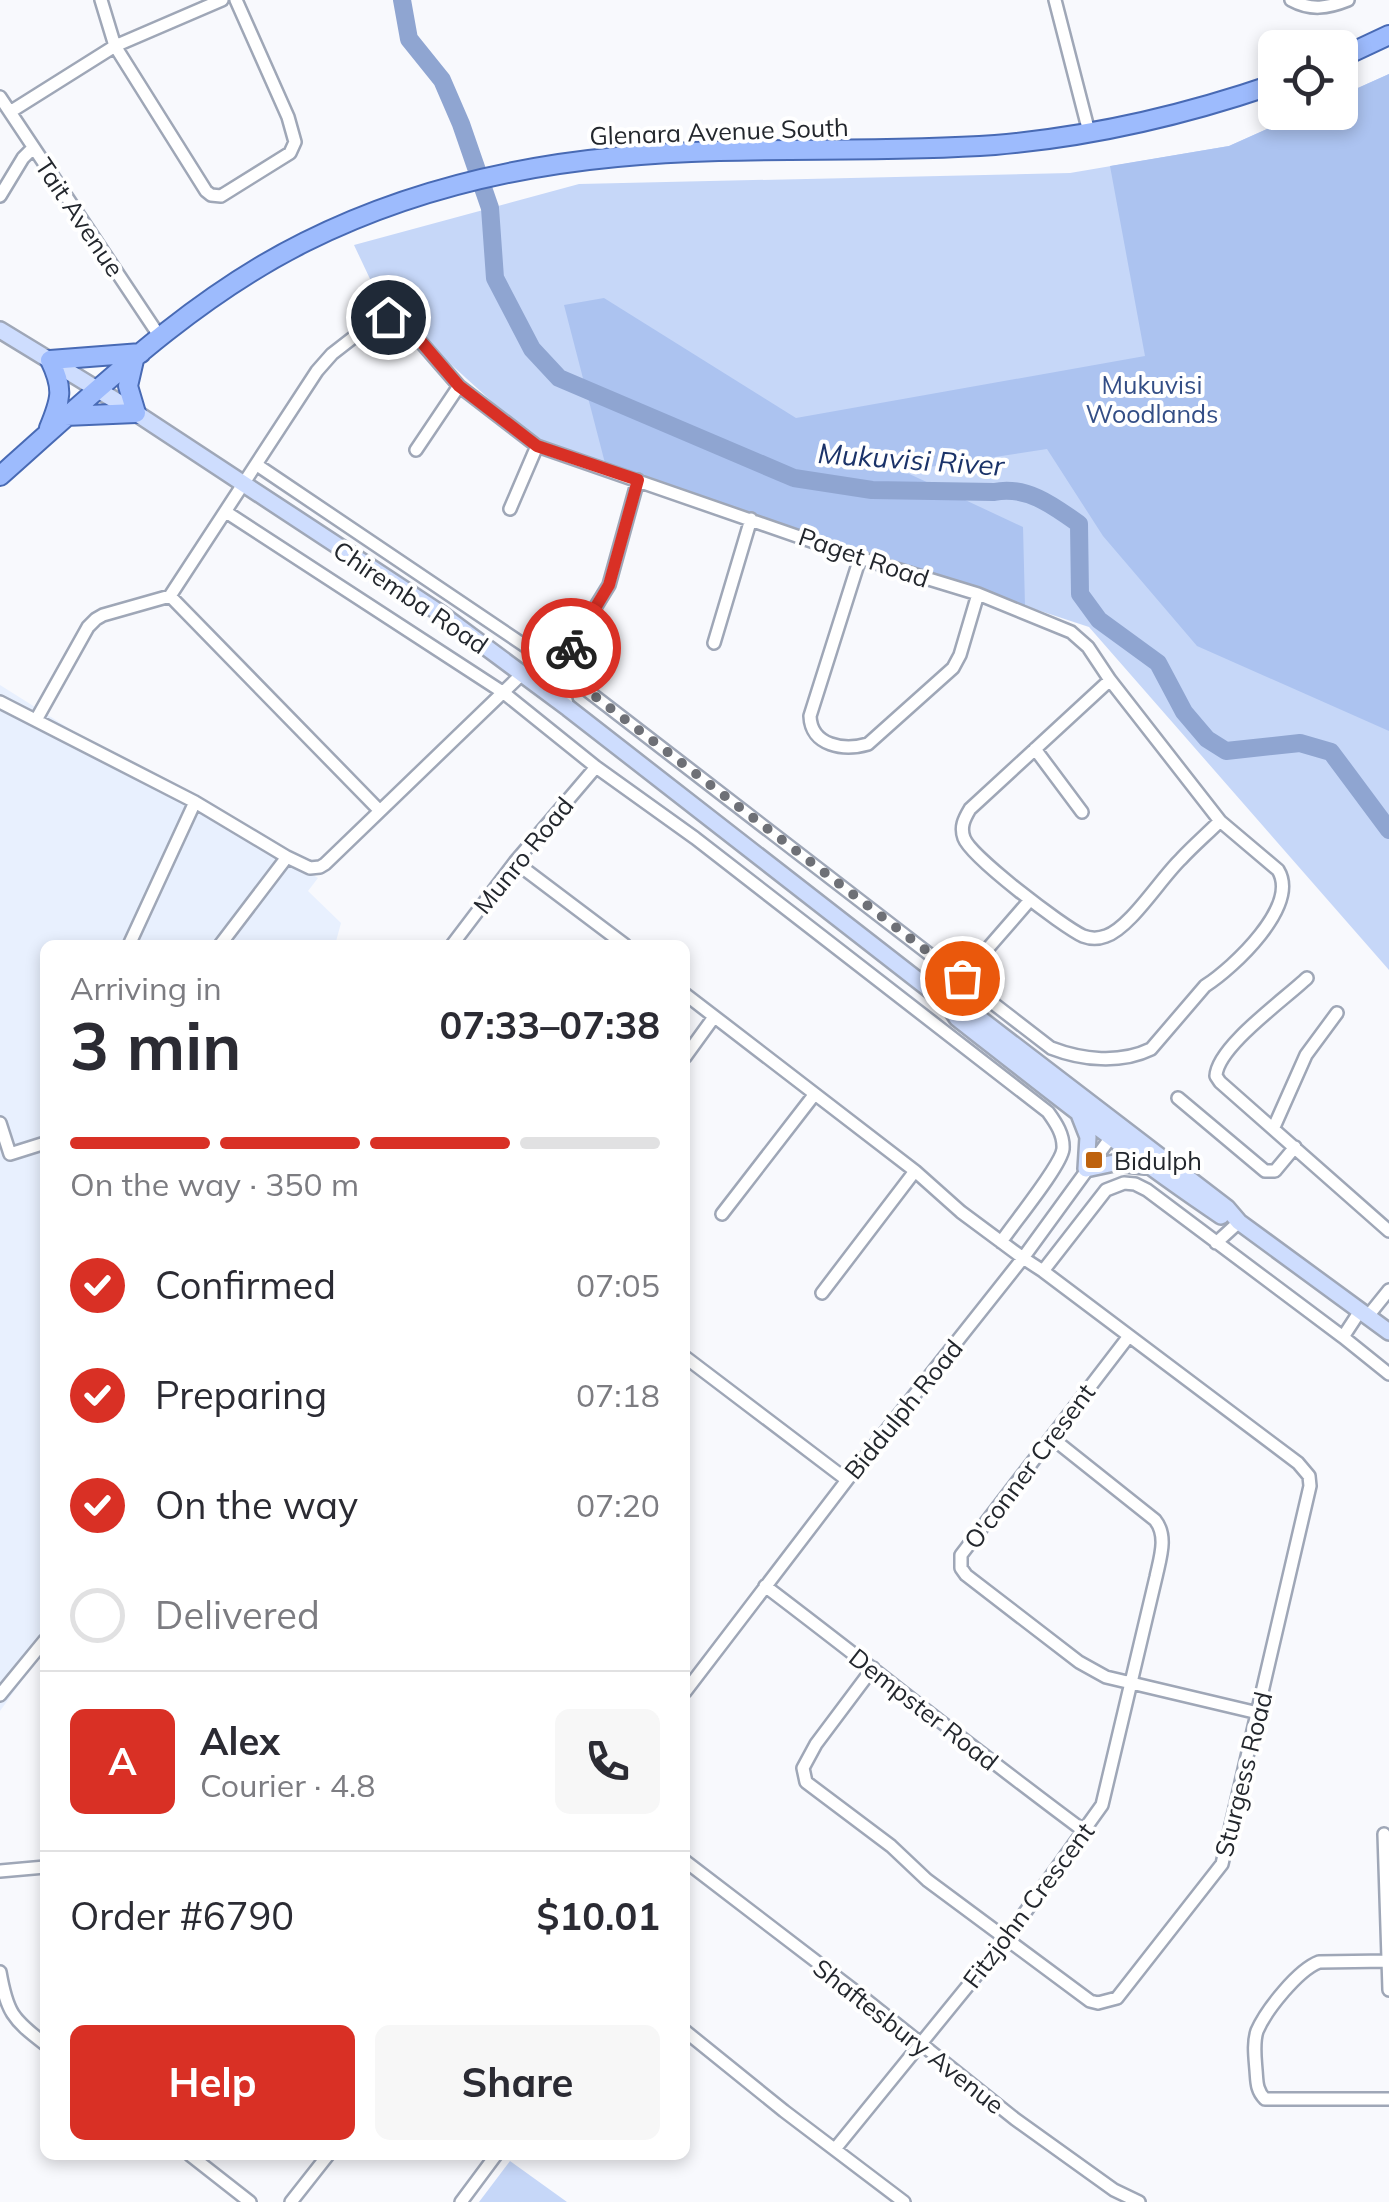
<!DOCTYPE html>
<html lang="en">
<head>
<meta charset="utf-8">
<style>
	:root { --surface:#fff; --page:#f7f7f7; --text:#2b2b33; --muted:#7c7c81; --line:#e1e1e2; --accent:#d93025 }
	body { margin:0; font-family:Mulish,sans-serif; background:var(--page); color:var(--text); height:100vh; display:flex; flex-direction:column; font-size:38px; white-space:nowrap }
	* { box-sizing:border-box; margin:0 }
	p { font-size:32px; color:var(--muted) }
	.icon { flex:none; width:55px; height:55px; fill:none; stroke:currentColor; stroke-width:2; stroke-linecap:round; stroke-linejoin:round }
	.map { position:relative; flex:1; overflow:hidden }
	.details { position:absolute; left:40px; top:940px; width:650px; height:1220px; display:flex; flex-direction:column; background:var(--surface); border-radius:15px; box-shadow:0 5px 15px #0003 }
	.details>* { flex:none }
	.tools { position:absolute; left:1258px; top:30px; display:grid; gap:20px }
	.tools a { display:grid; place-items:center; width:100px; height:100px; border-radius:15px; background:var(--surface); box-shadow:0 5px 15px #0003; font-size:50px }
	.pin { position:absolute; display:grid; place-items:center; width:85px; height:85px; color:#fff; margin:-42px; border:5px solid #fff; border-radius:50%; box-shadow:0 2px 10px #0007 }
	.courier { position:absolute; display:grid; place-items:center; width:100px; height:100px; margin:-50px; border:8px solid #d93025; border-radius:50%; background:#fff; color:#222; box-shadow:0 2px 12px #0007 }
	.head em { font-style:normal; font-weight:700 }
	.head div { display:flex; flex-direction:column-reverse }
	.head { display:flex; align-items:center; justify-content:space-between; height:170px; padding:0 30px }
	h1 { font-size:65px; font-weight:700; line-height:75px }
	.bar { display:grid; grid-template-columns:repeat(4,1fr); gap:15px 10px; align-content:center; height:120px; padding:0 30px }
	.bar i { height:12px; border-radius:8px; background:var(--line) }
	.bar .on { background:var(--accent) }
	.bar p { grid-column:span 4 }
	.line { display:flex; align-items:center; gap:25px; padding:0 30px; border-top:2px solid var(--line) }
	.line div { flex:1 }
	.round { display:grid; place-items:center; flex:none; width:105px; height:105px; border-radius:15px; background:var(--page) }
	ol { padding:0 30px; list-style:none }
	li { display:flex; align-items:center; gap:30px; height:110px }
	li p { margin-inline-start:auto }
	li .icon { padding:10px; border-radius:50%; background:var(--accent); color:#fff; stroke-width:4 }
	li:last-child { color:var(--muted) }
	li i { width:55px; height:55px; border:5px solid var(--line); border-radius:50% }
	.button { display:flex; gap:20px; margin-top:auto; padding:20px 30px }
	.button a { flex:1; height:115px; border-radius:15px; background:var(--accent); color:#fff; font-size:40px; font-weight:700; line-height:115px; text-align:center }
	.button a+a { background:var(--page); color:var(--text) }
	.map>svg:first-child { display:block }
	.built { fill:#e8f0fe }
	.green { fill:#c6d7f8 }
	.forest { fill:#acc3f0 }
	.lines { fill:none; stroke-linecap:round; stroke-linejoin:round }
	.river { stroke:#8fa5d1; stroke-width:18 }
	.minor-casing { stroke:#9fa7b7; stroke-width:16 }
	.secondary-casing { stroke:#9fa7b7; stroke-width:20 }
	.primary-casing { stroke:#486ab4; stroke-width:22 }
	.minor { stroke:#fff; stroke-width:11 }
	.secondary { stroke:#ceddfe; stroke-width:15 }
	.primary { stroke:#9dbbfd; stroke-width:18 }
	.done { stroke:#6e7076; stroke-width:10; stroke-dasharray:0 18 }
	.route { stroke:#d93025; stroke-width:12 }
	.poi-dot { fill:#be620e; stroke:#fff; stroke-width:4 }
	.labels { text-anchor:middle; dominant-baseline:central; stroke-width:8; stroke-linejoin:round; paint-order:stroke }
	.street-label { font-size:25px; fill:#23272d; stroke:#fff }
	.park-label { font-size:25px; fill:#334e86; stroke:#fff }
	.poi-label { font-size:25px; fill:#23272d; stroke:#fff; text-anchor:start }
	.water-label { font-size:28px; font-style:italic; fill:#1b3369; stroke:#fff }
</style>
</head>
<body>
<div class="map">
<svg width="1389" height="2202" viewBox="0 0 1389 2202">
	<rect width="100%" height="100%" fill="#f8f9fd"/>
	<!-- built -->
	<path class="built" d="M0 685 140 773 318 878 308 891 341 923 335 945H45V1648L0 1711Z"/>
	<!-- green -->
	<path class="green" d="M1389 74V970L1089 627 541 446 380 300 354 245 579 184 1070 173 1229 146 1303 113 1340 112V96Z
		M510 2161 567 2202H479Z"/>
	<!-- forest -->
	<path class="forest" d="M1389 74V731L1197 646 1103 536 1047 449 903 471 1023 527 1025 606 606 467 564 305 604 298 796 418 1145 356 1110 166 1229 146 1303 113 1340 112V96Z"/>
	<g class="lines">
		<!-- river -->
		<path class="river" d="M402 0 409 39 442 80 461 124 490 208 495 278 532 349 559 378 794 478 872 490 994 492C1026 485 1054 506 1079 524L1080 594 1099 620 1158 663 1184 712 1207 739 1226 751 1300 743 1331 752 1389 830"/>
		<!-- minor casing -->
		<g class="minor-casing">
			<path id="minor" d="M101 0 115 46 206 191 211 195 221 196 290 153 295 142 288 117 236 0
				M1055 0 1089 132
				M1291 0C1311 11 1328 8 1348 0
				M0 97 160 337
				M10 112 115 46 222 0
				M0 196 23 158 33 148
				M416 450 459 386
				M510 509 537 446
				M226 512 504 693 596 767 695 838 1048 1112C1056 1123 1064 1135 1063 1149 1061 1166 1013 1224 1001 1242
				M860 558 810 716C811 746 844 751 868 744L953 668 960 655 978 594
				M170 596 379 810
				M714 643 751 519
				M1110 680 970 809C964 819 960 827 964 838 971 857 1062 926 1083 936 1091 939 1098 939 1106 936 1130 928 1161 878 1181 859 1193 846 1207 834 1220 821
				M0 702 195 802 287 857 310 868 320 867 325 864 522 674
				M568 708 558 668 609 585 638 480
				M36 720 88 627 96 619 103 615 170 596 317 371 332 354 377 319 392 317 398 319 406 325 459 386 537 446 860 558 978 594 1071 632 1088 647 1110 680 1220 821 1278 870C1300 906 1233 968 1205 986L1151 1049C1120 1064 1082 1060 1051 1048L558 668 257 465
				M1035 749 1082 812
				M515 862 625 945
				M129 945 195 802
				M220 945 287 857
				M452 945 515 862 596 767
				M1307 978C1285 999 1217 1047 1216 1076L1220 1082 1389 1231
				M685 994 915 1171 961 1212 1023 1258 1043 1271 1298 1463 1309 1476 1310 1486 1222 1864 1117 1998 1098 2003 1090 2001 927 1880 891 1846 806 1782 803 1768 816 1744 873 1668
				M938 996 962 978 1030 900
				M685 1057 714 1017
				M1178 1098 1265 1171H1275L1295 1147
				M0 1123 10 1154 45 1143
				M1274 1127 1306 1055 1337 1013
				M722 1214 814 1095
				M1216 1243 1239 1222
				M1043 1271 1106 1190 1124 1183 1135 1184 1147 1190 1343 1337 1389 1374
				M822 1293 915 1171
				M1368 1316 1389 1290
				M1129 1336 961 1555V1568L966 1575 1079 1662 1106 1677 1258 1713
				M1343 1337 1360 1311
				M685 1357 847 1480
				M765 1586C872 1667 976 1751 1084 1831
				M685 1692 847 1480 1023 1258 1114 1133
				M0 1695 45 1640
				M1384 1834 1389 1990
				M685 1861 860 1995 1015 2119 1114 2190 1139 2202
				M0 1871 45 1867
				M1388 1961 1319 1962C1298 1970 1266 2010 1257 2031 1253 2043 1255 2057 1256 2070 1257 2081 1256 2090 1265 2099H1389
				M0 1972C7 2012 12 2019 45 2044
				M685 2031 784 2111 904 2202
				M835 2149 1006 1939 1102 1805 1156 1577C1160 1558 1168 1536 1155 1520L1052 1438
				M190 2155 250 2202
				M291 2202 328 2155
				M461 2202 496 2155"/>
		</g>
		<!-- secondary casing -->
		<g class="secondary-casing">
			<path id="secondary" d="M0 330 136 413 440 613 568 708 938 996 946 1001 966 1008 1227 1208 1239 1222 1389 1332
				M946 1001 957 1018C1044 1086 1130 1155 1221 1216
				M1079 1114 1088 1137 1086 1169 1114 1163 1145 1166"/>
		</g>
		<!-- primary casing -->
		<g class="primary-casing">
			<path id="primary" d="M1340 58 1389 35
				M65 416 136 413 128 386 134 360
				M49 428C61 399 64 389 50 360L141 353
				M0 476C95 392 190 299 305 242 401 194 510 167 617 157 743 145 869 154 995 145 1090 137 1185 115 1275 84"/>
		</g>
		<!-- minor -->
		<use href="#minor" class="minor"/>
		<!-- secondary -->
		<use href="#secondary" class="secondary"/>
		<!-- primary -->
		<use href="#primary" class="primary"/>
	</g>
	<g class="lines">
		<!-- done -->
		<path class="done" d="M571 648 558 668 962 978"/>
		<!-- route -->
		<path class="route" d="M388 317 398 319 406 324 459 386 537 446 638 480 609 585 571 648"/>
	</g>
	<!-- markers -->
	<rect class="poi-dot" x="1084" y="1150" width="20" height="20" rx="5"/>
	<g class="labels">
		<!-- street labels -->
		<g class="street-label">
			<text transform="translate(719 131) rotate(-2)">Glenara Avenue South</text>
			<text transform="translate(80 217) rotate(56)">Tait Avenue</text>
			<text transform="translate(864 557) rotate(19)">Paget Road</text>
			<text transform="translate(411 597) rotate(34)">Chiremba Road</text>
			<text transform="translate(523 855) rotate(-51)">Munro Road</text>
			<text transform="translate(903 1409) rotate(-51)">Biddulph Road</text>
			<text transform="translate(1029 1466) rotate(-53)">O'conner Cresent</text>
			<text transform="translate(924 1709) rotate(38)">Dempster Road</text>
			<text transform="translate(1243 1774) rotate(-76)">Sturgess Road</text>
			<text transform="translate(1028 1905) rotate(-53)">Fitzjohn Crescent</text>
			<text transform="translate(909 2036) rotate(38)">Shaftesbury Avenue</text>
		</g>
		<!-- park labels -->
		<g class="park-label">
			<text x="1152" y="384">Mukuvisi<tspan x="1152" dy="29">Woodlands</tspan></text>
		</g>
		<!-- poi labels -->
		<g class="poi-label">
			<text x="1114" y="1160">Bidulph</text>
		</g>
		<!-- water labels -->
		<g class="water-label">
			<text transform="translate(911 459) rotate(4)">Mukuvisi River</text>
		</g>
	</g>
</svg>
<div class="tools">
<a><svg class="icon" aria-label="locate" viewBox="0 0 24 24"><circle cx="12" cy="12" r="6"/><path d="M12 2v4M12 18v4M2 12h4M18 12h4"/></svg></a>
</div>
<div class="pin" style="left:962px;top:978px;background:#ea580c"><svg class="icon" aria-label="bag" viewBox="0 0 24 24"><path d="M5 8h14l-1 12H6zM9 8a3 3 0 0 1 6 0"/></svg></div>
<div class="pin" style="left:388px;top:317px;background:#1f2937"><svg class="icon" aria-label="home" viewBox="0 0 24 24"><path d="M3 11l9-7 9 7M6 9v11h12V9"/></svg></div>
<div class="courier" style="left:571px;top:648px"><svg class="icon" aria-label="bike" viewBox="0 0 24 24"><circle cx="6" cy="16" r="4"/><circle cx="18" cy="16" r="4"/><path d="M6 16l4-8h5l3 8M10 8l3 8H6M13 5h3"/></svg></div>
<section class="details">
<div class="head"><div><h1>3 min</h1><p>Arriving in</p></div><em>07:33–07:38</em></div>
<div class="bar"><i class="on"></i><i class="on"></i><i class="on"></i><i></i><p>On the way · 350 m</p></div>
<ol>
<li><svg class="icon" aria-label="check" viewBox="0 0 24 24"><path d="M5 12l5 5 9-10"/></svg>Confirmed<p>07:05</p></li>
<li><svg class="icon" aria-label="check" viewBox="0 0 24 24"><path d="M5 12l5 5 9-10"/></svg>Preparing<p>07:18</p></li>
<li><svg class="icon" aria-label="check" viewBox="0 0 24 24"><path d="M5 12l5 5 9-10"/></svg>On the way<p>07:20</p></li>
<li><i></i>Delivered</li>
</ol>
<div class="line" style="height:180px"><b class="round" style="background:var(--accent);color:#fff">A</b><div><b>Alex</b><p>Courier · 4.8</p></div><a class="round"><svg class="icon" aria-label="phone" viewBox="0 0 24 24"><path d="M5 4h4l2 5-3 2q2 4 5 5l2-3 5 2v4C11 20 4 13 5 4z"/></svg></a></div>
<div class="line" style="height:130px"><div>Order #6790</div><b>$10.01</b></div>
<div class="button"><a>Help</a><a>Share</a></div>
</section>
</div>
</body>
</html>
